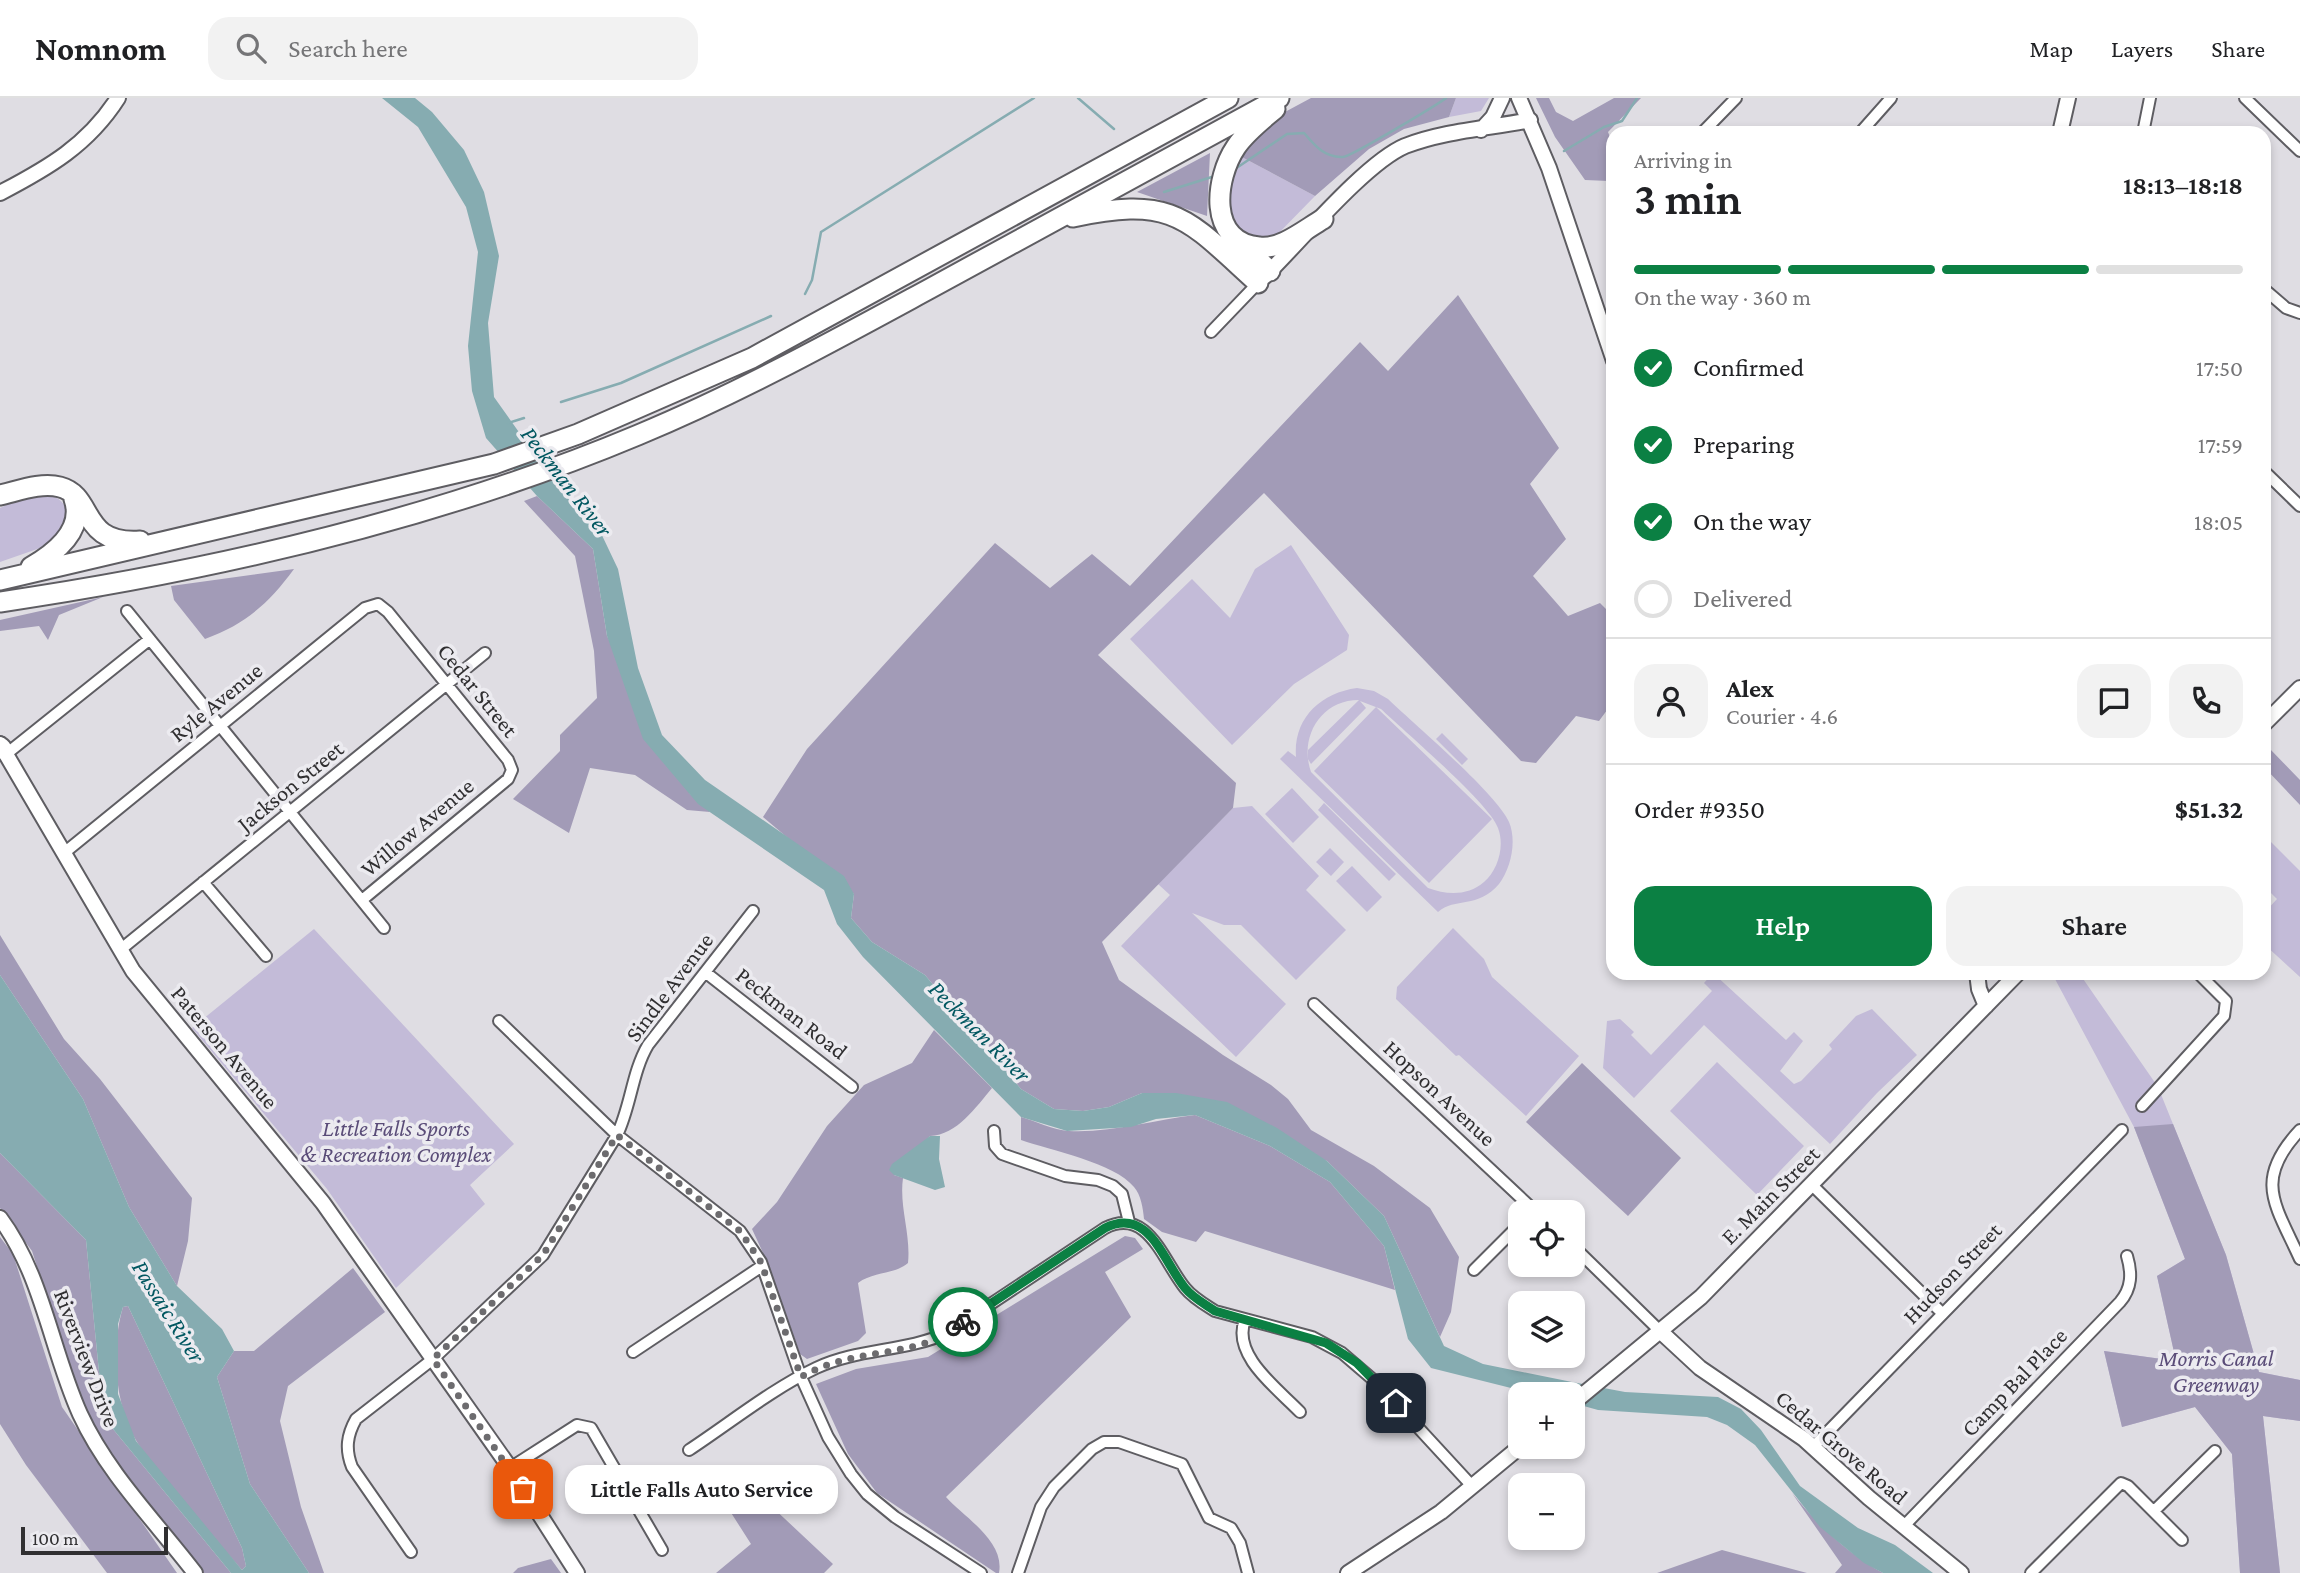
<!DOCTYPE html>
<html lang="en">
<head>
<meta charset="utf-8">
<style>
	:root { --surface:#fff; --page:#f2f2f2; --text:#202124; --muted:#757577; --line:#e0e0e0; --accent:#0b8043 }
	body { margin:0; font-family:"Crimson Pro",serif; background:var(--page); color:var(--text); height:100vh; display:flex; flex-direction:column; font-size:26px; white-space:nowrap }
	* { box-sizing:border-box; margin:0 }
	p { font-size:23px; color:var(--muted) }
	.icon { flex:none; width:38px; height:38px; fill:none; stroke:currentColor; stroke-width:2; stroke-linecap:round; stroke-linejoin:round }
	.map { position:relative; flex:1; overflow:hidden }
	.side { position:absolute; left:1606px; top:28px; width:665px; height:854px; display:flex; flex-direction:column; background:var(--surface); border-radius:21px; box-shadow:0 4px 10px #0003 }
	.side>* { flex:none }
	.buttons { position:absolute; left:1508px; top:1102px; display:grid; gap:14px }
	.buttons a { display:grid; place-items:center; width:77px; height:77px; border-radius:14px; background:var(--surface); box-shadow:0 4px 10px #0003; font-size:35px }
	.scale { position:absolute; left:21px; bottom:18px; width:147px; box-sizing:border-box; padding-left:7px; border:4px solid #302f31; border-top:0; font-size:19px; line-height:24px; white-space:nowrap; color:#302f31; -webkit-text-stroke:5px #ecebf0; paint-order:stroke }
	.pin { position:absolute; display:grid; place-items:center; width:60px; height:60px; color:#fff; margin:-30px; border-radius:14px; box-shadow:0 4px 10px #0006 }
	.courier { position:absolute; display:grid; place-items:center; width:70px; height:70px; margin:-35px; border:5px solid #0b8043; border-radius:50%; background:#fff; color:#222; box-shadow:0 2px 9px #0007 }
	.bubble { position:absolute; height:49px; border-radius:21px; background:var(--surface); box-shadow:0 4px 10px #0003; font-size:23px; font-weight:600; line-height:49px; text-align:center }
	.summary em { font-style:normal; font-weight:600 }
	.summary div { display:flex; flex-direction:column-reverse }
	.summary { display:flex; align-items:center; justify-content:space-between; height:119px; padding:0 28px }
	h1 { font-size:46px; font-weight:600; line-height:52px }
	.bar { display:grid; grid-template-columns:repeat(4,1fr); gap:10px 7px; align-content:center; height:84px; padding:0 28px }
	.bar i { height:9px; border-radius:5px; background:var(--line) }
	.bar .current { background:var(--accent) }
	.bar p { grid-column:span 4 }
	.line { display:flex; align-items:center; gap:18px; padding:0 28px; border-top:2px solid var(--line) }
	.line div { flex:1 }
	.round { display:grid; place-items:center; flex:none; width:74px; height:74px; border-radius:21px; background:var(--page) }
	ol { padding:0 28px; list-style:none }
	li { display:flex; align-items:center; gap:21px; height:77px }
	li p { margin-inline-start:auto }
	li .icon { padding:7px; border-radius:50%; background:var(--accent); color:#fff; stroke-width:4 }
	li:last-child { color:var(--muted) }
	li i { width:38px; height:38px; border:4px solid var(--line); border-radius:50% }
	.cta { display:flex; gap:14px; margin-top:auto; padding:14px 28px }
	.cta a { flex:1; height:80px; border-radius:21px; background:var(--accent); color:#fff; font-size:28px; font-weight:600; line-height:80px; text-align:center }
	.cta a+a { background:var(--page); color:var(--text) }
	header { display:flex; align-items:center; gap:42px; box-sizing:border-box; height:98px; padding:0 35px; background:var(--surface); border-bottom:2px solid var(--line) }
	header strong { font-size:33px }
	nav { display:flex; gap:38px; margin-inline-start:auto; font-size:24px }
	.search { width:490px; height:63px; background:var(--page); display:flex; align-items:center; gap:18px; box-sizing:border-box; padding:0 24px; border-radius:21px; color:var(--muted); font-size:26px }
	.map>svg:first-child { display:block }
	.green { fill:#c3bbd8; fill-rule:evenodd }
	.forest { fill:#a29bb7 }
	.water { fill:#86acb1; fill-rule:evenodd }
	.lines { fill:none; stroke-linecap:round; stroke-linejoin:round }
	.stream { stroke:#86acb1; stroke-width:2.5 }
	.street-casing { stroke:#5e5d62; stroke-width:14 }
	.secondary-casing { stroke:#5e5d62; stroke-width:18 }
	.highway-casing { stroke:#5e5d62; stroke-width:23 }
	.street { stroke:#fff; stroke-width:10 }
	.secondary { stroke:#fff; stroke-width:14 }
	.highway { stroke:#fff; stroke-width:19 }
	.done { stroke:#6d6c6f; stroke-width:7; stroke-dasharray:0 12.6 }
	.route { stroke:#0b8043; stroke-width:9 }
	.labels { text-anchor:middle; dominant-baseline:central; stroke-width:7; stroke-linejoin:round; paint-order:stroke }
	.street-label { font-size:23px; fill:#302f31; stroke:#ecebf0 }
	.park-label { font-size:23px; font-style:italic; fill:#5a4c78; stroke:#ecebf0 }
	.water-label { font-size:24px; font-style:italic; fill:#015760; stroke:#ecebf0 }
</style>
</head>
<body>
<header>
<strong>Nomnom</strong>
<div class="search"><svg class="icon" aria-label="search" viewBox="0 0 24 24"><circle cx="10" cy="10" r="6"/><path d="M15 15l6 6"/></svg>Search here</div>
<nav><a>Map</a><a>Layers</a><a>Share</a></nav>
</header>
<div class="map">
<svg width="2300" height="1475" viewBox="0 0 2300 1475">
	<rect width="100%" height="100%" fill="#dfdde3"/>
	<!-- green -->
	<path class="green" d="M1456 0H1489L1481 13 1449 19Z
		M1238 57 1315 98 1272 142 1237 137 1224 94Z
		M42 397C61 397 68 407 68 425L43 449 0 464V410L15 403Z
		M1291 447 1349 537 1347 552 1294 586 1232 647 1130 541 1192 481 1230 520 1255 471Z
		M1357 590 1374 593 1388 601C1415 627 1496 695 1509 724 1517 743 1511 770 1499 786 1478 811 1455 799 1438 814L1280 661 1288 653 1296 659C1293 621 1320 595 1357 590ZM1359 602 1308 652V661L1311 666 1366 610 1360 603 1381 611C1404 633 1490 706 1498 730 1505 748 1498 772 1484 784 1468 798 1447 797 1428 790L1311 674C1299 640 1320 602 1359 602Z
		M1376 609 1492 721 1429 785 1314 673Z
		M1442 635 1468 661 1462 667 1436 641Z
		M1292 690 1319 719 1293 745 1265 716Z
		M1324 705 1396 776 1389 783 1318 712Z
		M1252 708 1319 778 1306 792 1346 832 1296 882 1241 827H1224L1192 815 1286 906 1236 959 1121 848 1170 797 1158 786 1233 710Z
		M2264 737 2300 773V879L2265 847V814L2277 801 2265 789Z
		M1330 750 1344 764 1331 778 1316 764Z
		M1352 768 1382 799 1367 814 1336 783Z
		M1453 830 1484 861 1492 879 1579 958 1526 1018 1459 957 1456 958 1396 901 1397 889Z
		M314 831 514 1046 470 1087 485 1106 396 1190 327 1091 192 930Z
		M1713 875 1786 942 1794 934 1803 943 1780 973 1794 986 1801 983 1832 951 1829 947 1856 918 1872 911 1917 957 1877 995 1830 1046 1704 927 1634 1000 1603 970 1607 923 1620 921 1634 934 1631 937 1651 957 1712 893 1704 885Z
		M2047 875H2079L2158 989 2226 1157 2259 1274 2300 1282V1323L2263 1318 2280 1475H2240L2232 1356 2195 1309 2122 1329 2104 1253 2176 1263 2157 1178 2185 1161 2134 1029 2055 881Z
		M1717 964 1804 1048 1757 1097 1670 1013Z"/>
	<!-- forest -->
	<path class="forest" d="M1311 0H1456L1449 19 1404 31 1369 51 1315 98 1238 57 1259 28Z
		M1536 0H1549L1556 14 1573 23 1614 0H1641L1608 34 1613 47V95L1609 83 1585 82 1555 39Z
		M1210 55 1207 118 1137 94Z
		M1458 197 1559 350 1530 386 1566 441 1533 478 1568 518 1600 505 1613 518V604L1599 623 1576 618 1536 665 1521 663 1264 395 1098 557 1236 685 1233 710 1102 844 1119 882 1223 957 1271 987 1288 1001 1311 1032 1374 1068 1430 1110 1459 1159 1451 1214 1440 1239 1384 1118 1327 1063 1142 995 1109 1009 1083 1013 1054 1011 1021 991 925 877 872 844 851 820 854 796 763 719 807 651 995 445 1050 490 1092 456 1130 488 1360 244 1388 273Z
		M537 398 593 451 607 538 690 696 710 714 687 712 635 677 590 670 569 735 513 701 560 653V637L597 600 594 553 575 458 524 403Z
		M294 471C269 505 246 526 205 541L174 502 171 488Z
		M103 499 59 517 48 542 39 528 0 533V522Z
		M2269 650 2300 682V707L2265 670V654Z
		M0 837 64 941 100 981 192 1100 188 1143 177 1188 129 1109 83 1001 0 877Z
		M934 932 992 990C976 1009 957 1037 930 1038L894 1077 903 1080C899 1109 911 1136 908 1165 894 1177 874 1173 858 1185L866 1235 858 1243 807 1261 800 1256 769 1168 752 1131 777 1104 827 1028 864 987 912 965Z
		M1582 965 1681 1060 1628 1118 1526 1024Z
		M1195 1017 1270 1048 1330 1084 1384 1148 1395 1192 1205 1133 1196 1144 1162 1134 1144 1121C1143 1110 1141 1097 1134 1089 1115 1065 1050 1052 1021 1042V1019C1036 1023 1053 1032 1069 1033 1112 1035 1153 1022 1195 1017Z
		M2173 1026 2226 1157 2259 1274 2300 1282V1323L2263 1318 2280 1475H2240L2232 1356 2195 1309 2122 1329 2104 1253 2176 1263 2157 1178 2185 1161 2134 1029Z
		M0 1055 86 1142 99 1274 113 1331 231 1475H204L109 1354 83 1312 32 1153 0 1110Z
		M1125 1138 1135 1140 1143 1151 1105 1174 1131 1219 946 1399C965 1420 1005 1443 999 1475H996L877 1395 848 1356 816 1286 856 1271 928 1259Z
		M0 1139 13 1156 62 1309 177 1475H107L26 1367 0 1326Z
		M353 1170 385 1214 288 1288 280 1323 301 1409 324 1475H309L250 1386 217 1279 234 1253H254Z
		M128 1208 242 1450 246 1468 242 1472C209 1434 163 1386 137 1344 114 1307 111 1249 123 1209Z
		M752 1390 833 1466 824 1475H716L751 1446 728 1410Z
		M1792 1395C1818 1427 1847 1455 1883 1475H1835L1842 1467Z
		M1722 1452 1807 1475H1657Z
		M551 1461 561 1475H513L518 1470Z"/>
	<!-- water -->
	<path class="water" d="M382 0H415L432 14 464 52 484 94 499 158 488 225 494 299 560 392 599 431 618 471 638 570 662 637 705 682 844 778 854 796 851 820 872 844 925 877 1021 991 1054 1011 1083 1013 1109 1009 1142 995H1176L1227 1004 1277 1030 1327 1063 1384 1118 1444 1248 1483 1266 1572 1284 1625 1294 1718 1299 1741 1311 1761 1332 1800 1388 1858 1430 1895 1447 1933 1475H1883L1864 1465 1820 1429 1755 1347 1727 1327 1707 1319 1598 1312 1573 1305V1297H1539L1431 1270 1408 1241 1384 1148 1330 1084 1270 1048 1195 1017 1156 1021 1131 1029 1067 1033 1021 1019 863 859 837 826 824 792 698 706 643 641 607 538 593 451 537 398 486 340 472 293 468 248 478 154 466 109 418 29Z
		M0 877 83 1001 129 1109 177 1188 222 1231 234 1253 217 1279 250 1386 309 1475H231L113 1331 99 1274 86 1142 0 1055ZM128 1208 242 1450 246 1468 242 1472 136 1343 118 1296V1226L123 1209Z
		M930 1038H940L939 1061 945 1089 935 1092 894 1077 889 1072 892 1066Z"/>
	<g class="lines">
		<!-- stream -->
		<path class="stream" d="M1078 0 1114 31
			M1564 53 1604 29 1622 23 1637 0
			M1235 71 1287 36 1304 35C1315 48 1325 60 1343 59 1350 59 1437 7 1446 0
			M1164 94 1215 78
			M805 196 812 182 821 134 1034 0
			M561 304 621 285 771 218
			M508 325 524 320"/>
		<!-- street casing -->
		<g class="street-casing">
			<path id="street" d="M2245 0 2300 53
				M1702 35 1736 0
				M1860 35 1891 0
				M2143 35 2150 0
				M2264 191 2286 210 2300 215
				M1211 234 1258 185
				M2264 373 2300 408
				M127 513 384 830
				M5 657 150 541
				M64 755 365 510 378 506 388 514 508 662 512 672 508 681 362 802
				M203 784 266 858
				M120 852 485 555
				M705 874 852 989
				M1314 906 1537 1115
				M499 923 617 1037 740 1133 761 1164 801 1279 828 1339 851 1376 867 1396 895 1419 981 1475
				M2142 1008 2224 918 2226 903 2198 875
				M2300 1032C2253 1082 2275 1106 2300 1161
				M994 1033 995 1048 1002 1056 1065 1078 1098 1082 1113 1088 1122 1096 1129 1124
				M1812 1087 1942 1215
				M1573 1148 1660 1233
				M1474 1172 1521 1125
				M1245 1222C1231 1257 1278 1291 1300 1314
				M633 1254 762 1168
				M1813 1349 2122 1032
				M689 1352C730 1325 772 1291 816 1270 858 1250 905 1254 947 1235L1105 1130C1148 1108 1163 1163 1185 1190 1193 1200 1204 1206 1215 1213L1312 1239 1342 1255 1377 1285 1472 1388
				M510 1370 577 1327 591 1330 662 1452
				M2154 1413 2215 1353
				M1903 1429 2120 1204C2132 1190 2132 1175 2127 1158
				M411 1454 352 1369C345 1351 347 1337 356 1321L433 1261 543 1157 617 1037C631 1008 632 974 648 947L753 813
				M1018 1475 1041 1409 1054 1389 1092 1351 1104 1344H1119L1182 1366 1209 1420 1231 1430 1240 1445 1248 1475
				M2031 1475 2121 1385 2128 1388 2182 1442"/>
		</g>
		<!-- secondary casing -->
		<g class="secondary-casing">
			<path id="secondary" d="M1519 0 1549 70 1614 263
				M1481 32 1493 19 1502 0
				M2060 35 2068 0
				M0 95C48 70 88 47 118 0
				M1264 179C1298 146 1365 65 1405 48 1443 33 1490 30 1530 22
				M2264 626 2300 590
				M0 646 133 873 323 1105 510 1370 577 1475
				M1977 875 1979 891 1986 908
				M0 1120C43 1178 51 1252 80 1316 107 1375 156 1424 195 1475
				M1660 1233 1700 1270 1804 1341 1869 1400 1961 1475
				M1573 1305 1701 1199 2018 875
				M1348 1475 1441 1414 1521 1348"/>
		</g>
		<!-- highway casing -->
		<g class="highway-casing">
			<path id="highway" d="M1275 11C1262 22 1246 34 1236 49 1215 80 1207 144 1259 149 1281 152 1304 132 1323 121
				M1073 119C1175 97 1187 121 1258 185
				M1240 145 1270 173
				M0 397C18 393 41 384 60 389 95 398 79 447 140 443
				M31 469C55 455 85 432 74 401
				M0 482 494 366 578 336 752 260 1228 0
				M0 504C217 472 435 422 638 337 739 295 835 242 931 190 1047 127 1163 64 1279 0
				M0 649 2 651"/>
		</g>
		<!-- street -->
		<use href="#street" class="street"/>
		<!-- secondary -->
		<use href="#secondary" class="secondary"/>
		<!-- highway -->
		<use href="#highway" class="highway"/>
	</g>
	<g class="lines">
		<!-- done -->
		<path class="done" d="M523 1391 433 1261 543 1157 617 1037 740 1133 761 1164 801 1279C839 1257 878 1258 919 1247 935 1243 950 1233 963 1224"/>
		<!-- route -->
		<path class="route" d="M963 1224 1105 1130C1149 1108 1163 1163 1185 1190 1193 1200 1205 1206 1215 1213L1326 1245 1357 1265 1396 1305"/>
	</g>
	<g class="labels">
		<!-- street labels -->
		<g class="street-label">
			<text transform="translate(478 592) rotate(51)">Cedar Street</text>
			<text transform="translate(216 604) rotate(-39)">Ryle Avenue</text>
			<text transform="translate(290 688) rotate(-39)">Jackson Street</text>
			<text transform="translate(417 729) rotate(-40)">Willow Avenue</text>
			<text transform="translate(669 889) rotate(-53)">Sindle Avenue</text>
			<text transform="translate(792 915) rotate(38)">Peckman Road</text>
			<text transform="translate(225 949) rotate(50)">Paterson Avenue</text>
			<text transform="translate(1440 995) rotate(43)">Hopson Avenue</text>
			<text transform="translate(1770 1097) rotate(-45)">E. Main Street</text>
			<text transform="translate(1952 1175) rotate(-46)">Hudson Street</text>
			<text transform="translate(87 1260) rotate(69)">Riverview Drive</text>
			<text transform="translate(2014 1284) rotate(-46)">Camp Bal Place</text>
			<text transform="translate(1842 1349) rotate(40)">Cedar Grove Road</text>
		</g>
		<!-- park labels -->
		<g class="park-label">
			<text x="396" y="1030">Little Falls Sports<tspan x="396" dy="26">&amp; Recreation Complex</tspan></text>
			<text x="2216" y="1260">Morris Canal<tspan x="2216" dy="26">Greenway</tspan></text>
		</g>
		<!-- water labels -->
		<g class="water-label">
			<text transform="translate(567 383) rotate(52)">Peckman River</text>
			<text transform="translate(980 933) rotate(45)">Peckman River</text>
			<text transform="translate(169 1213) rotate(58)">Passaic River</text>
		</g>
	</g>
</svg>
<div class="buttons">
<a><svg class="icon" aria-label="locate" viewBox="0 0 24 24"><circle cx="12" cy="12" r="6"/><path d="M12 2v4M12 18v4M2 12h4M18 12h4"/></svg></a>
<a><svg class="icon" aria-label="layers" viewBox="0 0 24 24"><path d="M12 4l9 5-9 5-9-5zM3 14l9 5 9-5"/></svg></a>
<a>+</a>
<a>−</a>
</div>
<div class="scale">100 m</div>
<div class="pin" style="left:523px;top:1391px;background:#ea580c"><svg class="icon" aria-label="bag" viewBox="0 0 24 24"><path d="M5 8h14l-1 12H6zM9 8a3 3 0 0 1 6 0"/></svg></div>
<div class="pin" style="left:1396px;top:1305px;background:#1f2937"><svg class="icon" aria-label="home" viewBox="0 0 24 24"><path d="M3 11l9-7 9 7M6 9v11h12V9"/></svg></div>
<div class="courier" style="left:963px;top:1224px"><svg class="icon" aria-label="bike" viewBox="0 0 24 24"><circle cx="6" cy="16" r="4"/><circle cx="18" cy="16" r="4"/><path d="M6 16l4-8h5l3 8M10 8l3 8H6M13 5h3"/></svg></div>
<div class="bubble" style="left:565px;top:1367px;width:273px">Little Falls Auto Service</div>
<section class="side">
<div class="summary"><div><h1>3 min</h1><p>Arriving in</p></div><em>18:13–18:18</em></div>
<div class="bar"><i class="current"></i><i class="current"></i><i class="current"></i><i></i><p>On the way · 360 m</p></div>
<ol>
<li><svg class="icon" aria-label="check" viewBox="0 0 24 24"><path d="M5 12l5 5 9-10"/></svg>Confirmed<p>17:50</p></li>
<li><svg class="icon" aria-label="check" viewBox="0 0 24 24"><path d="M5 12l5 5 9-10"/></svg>Preparing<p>17:59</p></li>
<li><svg class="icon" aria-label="check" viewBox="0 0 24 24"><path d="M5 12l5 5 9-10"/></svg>On the way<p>18:05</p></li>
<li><i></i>Delivered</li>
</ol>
<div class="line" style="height:126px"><a class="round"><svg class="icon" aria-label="person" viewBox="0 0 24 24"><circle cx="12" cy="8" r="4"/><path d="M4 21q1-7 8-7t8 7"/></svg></a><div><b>Alex</b><p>Courier · 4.6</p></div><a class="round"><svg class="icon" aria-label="chat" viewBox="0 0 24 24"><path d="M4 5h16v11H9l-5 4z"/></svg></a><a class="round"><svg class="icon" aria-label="phone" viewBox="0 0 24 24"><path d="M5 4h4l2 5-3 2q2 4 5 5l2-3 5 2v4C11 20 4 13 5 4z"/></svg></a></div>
<div class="line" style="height:91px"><div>Order #9350</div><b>$51.32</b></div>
<div class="cta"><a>Help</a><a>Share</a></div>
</section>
</div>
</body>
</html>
